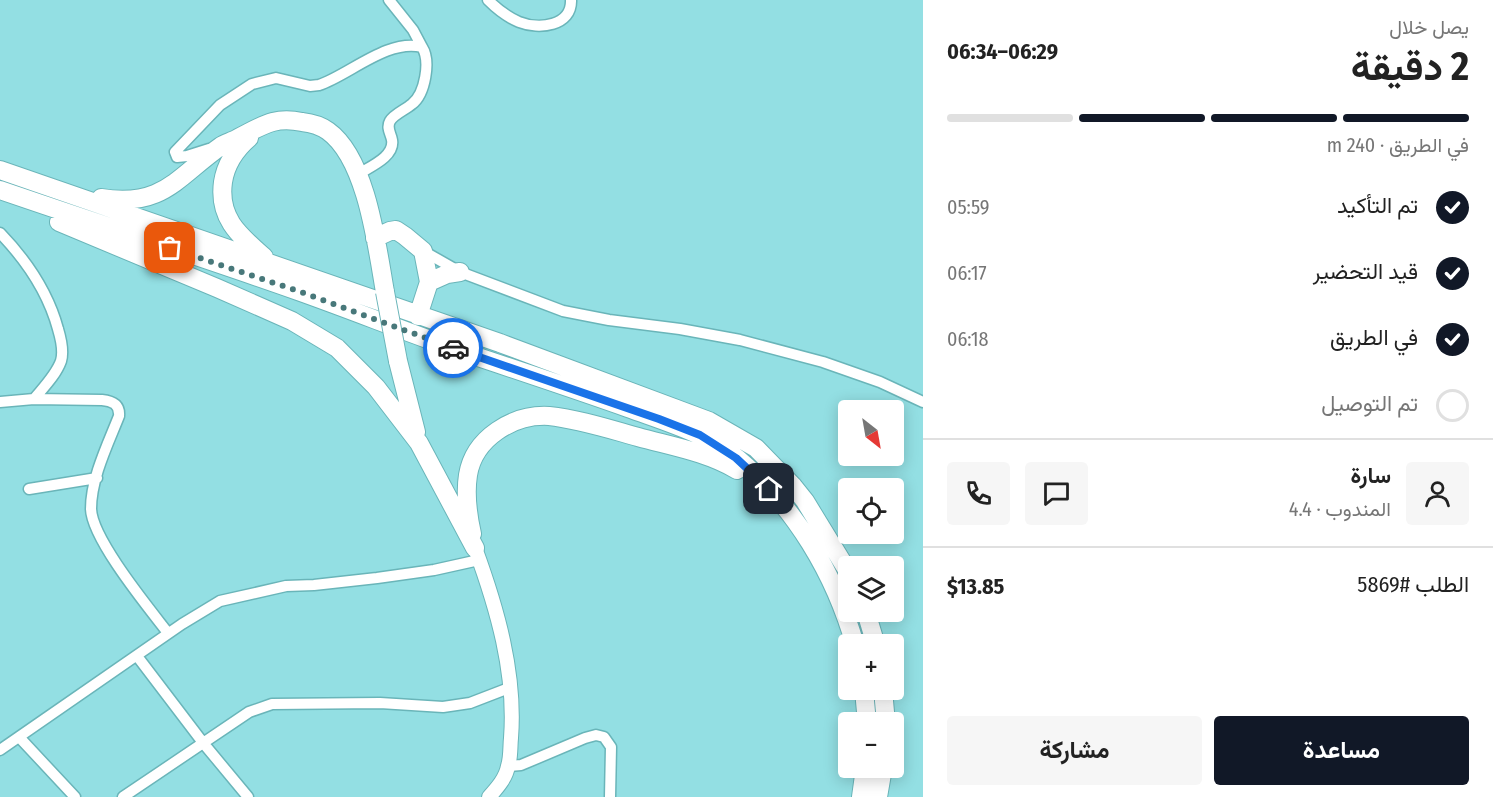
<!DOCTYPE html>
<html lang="ar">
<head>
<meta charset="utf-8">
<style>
	:root { --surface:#fff; --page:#f6f6f6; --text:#222; --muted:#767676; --line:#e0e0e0; --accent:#111827 }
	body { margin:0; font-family:"Fira Sans Condensed",Vazirmatn,sans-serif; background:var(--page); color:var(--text); direction:rtl; height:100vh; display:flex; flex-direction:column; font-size:22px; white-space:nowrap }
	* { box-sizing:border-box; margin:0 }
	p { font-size:20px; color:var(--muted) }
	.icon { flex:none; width:33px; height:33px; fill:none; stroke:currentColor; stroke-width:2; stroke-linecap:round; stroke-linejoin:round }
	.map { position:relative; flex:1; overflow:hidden; direction:ltr }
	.drawer { display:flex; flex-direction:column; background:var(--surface); width:570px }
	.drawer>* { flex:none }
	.needle { width:39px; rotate:149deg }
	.buttons { position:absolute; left:838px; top:400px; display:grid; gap:12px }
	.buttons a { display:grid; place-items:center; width:66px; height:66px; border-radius:6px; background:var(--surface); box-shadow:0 3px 15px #0003; font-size:30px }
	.pin { position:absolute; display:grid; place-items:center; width:51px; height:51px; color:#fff; margin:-26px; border-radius:12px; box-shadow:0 3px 9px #0006 }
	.courier { position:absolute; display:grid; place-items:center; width:60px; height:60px; margin:-30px; border:4px solid #1a73e8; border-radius:50%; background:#fff; color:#222; box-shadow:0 2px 8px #0007 }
	.headline em { font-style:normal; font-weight:700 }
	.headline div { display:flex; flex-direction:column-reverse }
	.headline { display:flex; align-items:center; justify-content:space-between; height:102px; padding:0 24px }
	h1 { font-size:39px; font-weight:700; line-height:45px }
	.bar { display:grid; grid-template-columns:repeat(4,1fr); gap:9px 6px; align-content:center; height:72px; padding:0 24px }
	.bar i { height:8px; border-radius:4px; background:var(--line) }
	.bar .active { background:var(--accent) }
	.bar p { grid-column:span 4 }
	.line { display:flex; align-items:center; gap:15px; padding:0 24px; border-top:2px solid var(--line) }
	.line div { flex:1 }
	.round { display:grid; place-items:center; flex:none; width:63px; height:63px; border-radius:6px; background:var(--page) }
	ol { padding:0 24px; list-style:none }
	li { display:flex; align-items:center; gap:18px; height:66px }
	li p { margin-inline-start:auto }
	li .icon { padding:6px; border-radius:50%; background:var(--accent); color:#fff; stroke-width:4 }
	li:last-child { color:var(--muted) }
	li i { width:33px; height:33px; border:3px solid var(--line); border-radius:50% }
	.action { display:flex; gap:12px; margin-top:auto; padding:12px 24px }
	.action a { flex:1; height:69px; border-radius:6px; background:var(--accent); color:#fff; font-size:24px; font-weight:700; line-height:69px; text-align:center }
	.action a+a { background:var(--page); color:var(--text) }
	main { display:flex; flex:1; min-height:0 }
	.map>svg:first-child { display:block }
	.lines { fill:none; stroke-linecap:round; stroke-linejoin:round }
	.street-casing { stroke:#6ab5b9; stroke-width:13 }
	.secondary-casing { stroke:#6ab5b9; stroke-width:16 }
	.highway-casing { stroke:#6ab5b9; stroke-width:20 }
	.street { stroke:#fff; stroke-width:10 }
	.secondary { stroke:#fff; stroke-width:14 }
	.highway { stroke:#fff; stroke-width:18 }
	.highway-bridge-casing { stroke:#6ab5b9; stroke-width:20; stroke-linecap:butt }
	.highway-bridge { stroke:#fff; stroke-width:18 }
	.done { stroke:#48787a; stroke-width:6; stroke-dasharray:0 10.8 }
	.route { stroke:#1a73e8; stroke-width:8 }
</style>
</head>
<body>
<main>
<section class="drawer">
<div class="headline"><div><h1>2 دقيقة</h1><p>يصل خلال</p></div><em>06:29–06:34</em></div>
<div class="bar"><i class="active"></i><i class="active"></i><i class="active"></i><i></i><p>في الطريق · 240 m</p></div>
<ol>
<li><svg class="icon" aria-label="check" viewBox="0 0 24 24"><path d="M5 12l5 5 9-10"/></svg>تم التأكيد<p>05:59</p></li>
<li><svg class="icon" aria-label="check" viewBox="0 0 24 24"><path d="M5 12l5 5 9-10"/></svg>قيد التحضير<p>06:17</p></li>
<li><svg class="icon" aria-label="check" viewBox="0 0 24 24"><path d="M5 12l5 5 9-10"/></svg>في الطريق<p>06:18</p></li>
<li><i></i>تم التوصيل</li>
</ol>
<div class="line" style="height:108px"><a class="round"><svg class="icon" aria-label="person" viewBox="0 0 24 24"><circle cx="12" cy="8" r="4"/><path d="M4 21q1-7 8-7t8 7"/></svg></a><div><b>سارة</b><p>المندوب · 4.4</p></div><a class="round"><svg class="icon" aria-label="chat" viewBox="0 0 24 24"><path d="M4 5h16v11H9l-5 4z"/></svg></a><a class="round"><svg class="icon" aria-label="phone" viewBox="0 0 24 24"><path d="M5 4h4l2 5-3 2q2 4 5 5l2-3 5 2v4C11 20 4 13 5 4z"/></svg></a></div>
<div class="line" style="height:78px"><div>الطلب #5869</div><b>$13.85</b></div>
<div class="action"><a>مساعدة</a><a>مشاركة</a></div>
</section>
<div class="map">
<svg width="923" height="797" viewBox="0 0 923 797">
	<rect width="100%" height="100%" fill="#93dfe3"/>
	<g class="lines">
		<!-- street casing -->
		<g class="street-casing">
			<path id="street" d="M389 0 413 30 422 47
				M488 0C497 9 507 17 519 22 539 30 572 26 571 0
				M209 149 187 156 177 157 175 152 220 105 252 84 276 78 310 86 319 85C349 75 388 38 422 47 431 61 425 94 412 104 405 110 394 114 390 121 386 128 391 134 392 140 395 157 369 167 357 175
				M0 233C27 261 48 292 58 329 61 339 64 351 61 361 56 375 43 388 34 399
				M423 251 460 272 563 311 609 320 680 329 740 340 823 362 880 382 923 402
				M0 402 34 399 102 400C112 401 120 404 119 416 108 444 91 478 91 509 92 539 148 607 168 633
				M29 489 97 478
				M137 656 204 744 248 797
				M19 737 75 797
				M0 750 182 624 220 601 286 586 314 585 377 578 434 570 479 560
				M509 766 521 765 585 738 596 735 604 737 611 747 610 797
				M123 797 249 712 272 704 380 703 443 707 470 703 509 688"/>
		</g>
		<!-- secondary casing -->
		<g class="secondary-casing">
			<path id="secondary" d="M475 548C497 608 516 673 511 738 510 747 511 757 508 766 506 778 497 788 489 797"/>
		</g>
		<!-- highway casing -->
		<g class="highway-casing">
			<path id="highway" d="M249 138C235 150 226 163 223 182 218 218 239 235 264 257
				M0 170 500 343 709 421 756 448 793 486 805 501 849 573
				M0 190C99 224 199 256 298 291 360 313 421 338 484 359 532 375 580 391 628 408 666 422 706 433 738 459 795 507 835 574 855 645
				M101 198C163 208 177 177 221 146 226 143 233 141 238 138 262 126 274 116 302 122 311 123 321 126 328 131 367 159 377 247 385 292
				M59 222 217 288 292 321 337 348 376 387 419 443 475 548
				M375 238 390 231 396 230 405 236 423 251 429 282 418 316
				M429 282 447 274 460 272
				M398 361 416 432
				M472 534C468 516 465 494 468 475 474 438 513 414 549 416 578 419 609 429 638 437 670 446 707 452 737 470
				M866 612 876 645
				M864 690 867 723
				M883 690 886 723
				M861 797 865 768
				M878 797 883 768"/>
		</g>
		<!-- street -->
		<use href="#street" class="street"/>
		<!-- secondary -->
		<use href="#secondary" class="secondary"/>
		<!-- highway -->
		<use href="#highway" class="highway"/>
		<!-- highway-bridge casing -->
		<g class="highway-bridge-casing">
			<path id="highway-bridge" d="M385 292 398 361"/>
		</g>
		<!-- highway-bridge -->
		<use href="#highway-bridge" class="highway-bridge"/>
	</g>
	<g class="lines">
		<!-- done -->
		<path class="done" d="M170 248 298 291 453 348"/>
		<!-- route -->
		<path class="route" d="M453 348 659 419 700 435 736 458 769 489"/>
	</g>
</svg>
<div class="buttons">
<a><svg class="needle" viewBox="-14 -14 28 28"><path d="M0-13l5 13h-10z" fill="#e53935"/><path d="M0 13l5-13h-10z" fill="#767676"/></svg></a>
<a><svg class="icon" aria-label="locate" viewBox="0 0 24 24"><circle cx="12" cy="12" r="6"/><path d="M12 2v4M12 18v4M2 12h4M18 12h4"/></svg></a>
<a><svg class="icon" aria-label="layers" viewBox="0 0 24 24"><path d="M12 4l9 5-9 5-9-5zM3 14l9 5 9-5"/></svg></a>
<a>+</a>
<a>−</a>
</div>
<div class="pin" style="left:170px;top:248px;background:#ea580c"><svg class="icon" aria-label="bag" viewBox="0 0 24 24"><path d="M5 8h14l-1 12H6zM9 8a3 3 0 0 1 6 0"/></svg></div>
<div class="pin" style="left:769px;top:489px;background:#1f2937"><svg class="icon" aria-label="home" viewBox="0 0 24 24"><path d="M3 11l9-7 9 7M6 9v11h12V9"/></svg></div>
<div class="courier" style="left:453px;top:348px"><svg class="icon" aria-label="car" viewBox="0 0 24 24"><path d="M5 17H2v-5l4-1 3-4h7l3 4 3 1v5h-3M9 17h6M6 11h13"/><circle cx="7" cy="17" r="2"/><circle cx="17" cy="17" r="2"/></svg></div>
</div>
</main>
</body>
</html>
